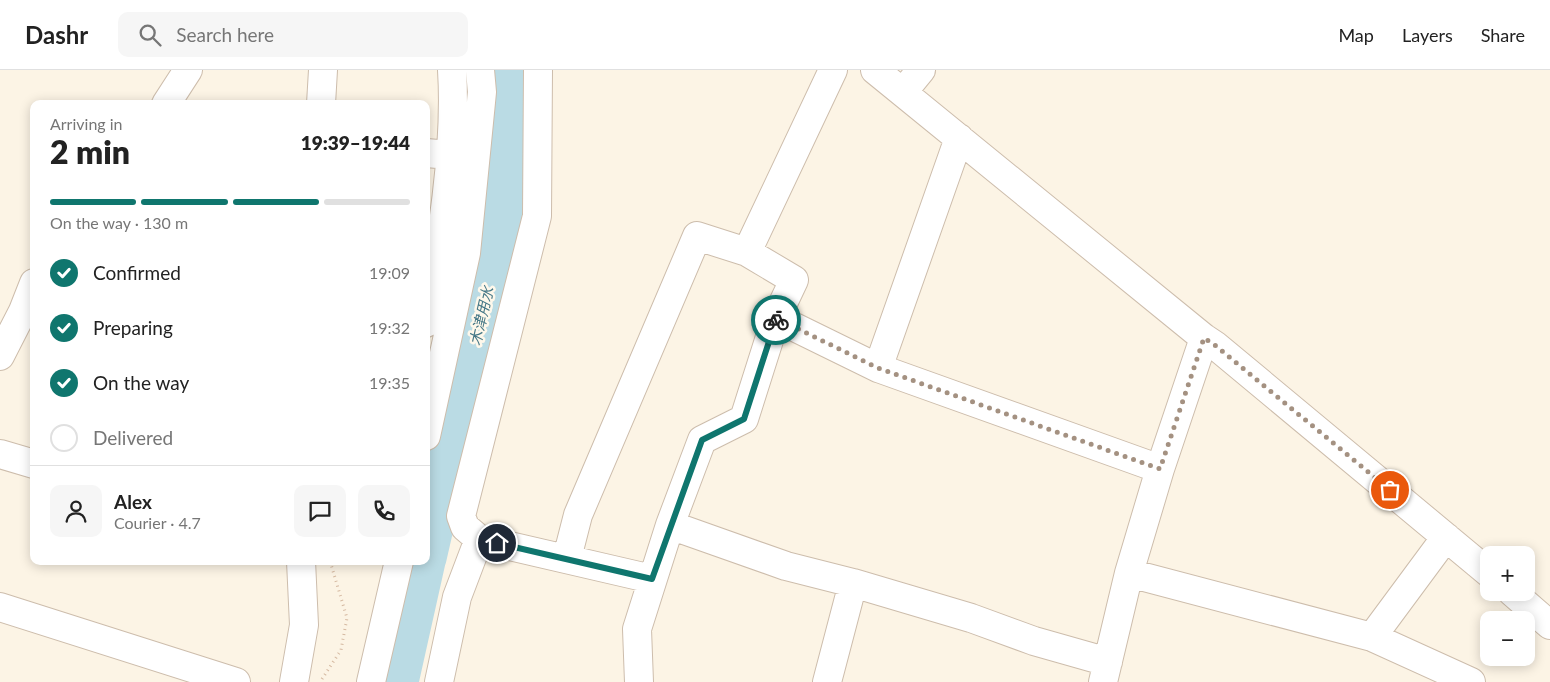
<!DOCTYPE html>
<html lang="en">
<head>
<meta charset="utf-8">
<style>
	:root { --surface:#fff; --page:#f6f6f6; --text:#222; --muted:#767676; --line:#e0e0e0; --accent:#0f766e }
	body { margin:0; font-family:Lato,"Noto Sans JP",sans-serif; background:var(--page); color:var(--text); height:100vh; display:flex; flex-direction:column; font-size:19px; white-space:nowrap }
	* { box-sizing:border-box; margin:0 }
	p { font-size:16px; color:var(--muted) }
	.icon { flex:none; width:28px; height:28px; fill:none; stroke:currentColor; stroke-width:2; stroke-linecap:round; stroke-linejoin:round }
	.map { position:relative; flex:1; overflow:hidden }
	.drawer { position:absolute; left:30px; top:30px; width:400px; height:465px; display:flex; flex-direction:column; background:var(--surface); border-radius:10px; box-shadow:0 2px 12px #0003 }
	.drawer>* { flex:none }
	.tools { position:absolute; left:1480px; top:476px; display:grid; gap:10px }
	.tools a { display:grid; place-items:center; width:55px; height:55px; border-radius:10px; background:var(--surface); box-shadow:0 2px 12px #0003; font-size:25px }
	.pin { position:absolute; display:grid; place-items:center; width:42px; height:42px; color:#fff; margin:-21px; border:2px solid #fff; border-radius:50%; box-shadow:0 1px 5px #0007 }
	.courier { position:absolute; display:grid; place-items:center; width:50px; height:50px; margin:-25px; border:4px solid #0f766e; border-radius:50%; background:#fff; color:#222; box-shadow:0 1px 6px #0007 }
	.summary em { font-style:normal; font-weight:800 }
	.summary div { display:flex; flex-direction:column-reverse }
	.summary { display:flex; align-items:center; justify-content:space-between; height:85px; padding:0 20px }
	h1 { font-size:32px; font-weight:800; line-height:38px }
	.bar { display:grid; grid-template-columns:repeat(4,1fr); gap:8px 5px; align-content:center; height:60px; padding:0 20px }
	.bar i { height:6px; border-radius:4px; background:var(--line) }
	.bar .on { background:var(--accent) }
	.bar p { grid-column:span 4 }
	.line { display:flex; align-items:center; gap:12px; padding:0 20px; border-top:1px solid var(--line) }
	.line div { flex:1 }
	.round { display:grid; place-items:center; flex:none; width:52px; height:52px; border-radius:10px; background:var(--page) }
	ol { padding:0 20px; list-style:none }
	li { display:flex; align-items:center; gap:15px; height:55px }
	li p { margin-inline-start:auto }
	li .icon { padding:5px; border-radius:50%; background:var(--accent); color:#fff; stroke-width:4 }
	li:last-child { color:var(--muted) }
	li i { width:28px; height:28px; border:2px solid var(--line); border-radius:50% }
	header { display:flex; align-items:center; gap:30px; box-sizing:border-box; height:70px; padding:0 25px; background:var(--surface); border-bottom:1px solid var(--line) }
	header strong { font-size:24px }
	nav { display:flex; gap:28px; margin-inline-start:auto; font-size:18px }
	.search { width:350px; height:45px; background:var(--page); display:flex; align-items:center; gap:12px; box-sizing:border-box; padding:0 18px; border-radius:10px; color:var(--muted); font-size:19px }
	.map>svg:first-child { display:block }
	.lines { fill:none; stroke-linecap:round; stroke-linejoin:round }
	.river { stroke:#badbe4; stroke-width:41 }
	.minor-casing { stroke:#cdbdac; stroke-width:30 }
	.path { stroke:#d5b9a1; stroke-width:3; stroke-dasharray:1 4; stroke-linecap:butt }
	.minor { stroke:#fff; stroke-width:28 }
	.done { stroke:#a49181; stroke-width:5; stroke-dasharray:0 9 }
	.route { stroke:#0f766e; stroke-width:6 }
	.labels { text-anchor:middle; dominant-baseline:central; stroke-width:5; stroke-linejoin:round; paint-order:stroke }
	.water-label { font-size:15px; font-style:italic; fill:#457786; stroke:#fef8eb }
</style>
</head>
<body>
<header>
<strong>Dashr</strong>
<div class="search"><svg class="icon" aria-label="search" viewBox="0 0 24 24"><circle cx="10" cy="10" r="6"/><path d="M15 15l6 6"/></svg>Search here</div>
<nav><a>Map</a><a>Layers</a><a>Share</a></nav>
</header>
<div class="map">
<svg width="1550" height="612" viewBox="0 0 1550 612">
	<rect width="100%" height="100%" fill="#fcf4e5"/>
	<g class="lines">
		<!-- river -->
		<path class="river" d="M426 488 494 191 508 104 513 16 511 0
			M398 612 425 491"/>
		<!-- minor casing -->
		<g class="minor-casing">
			<path id="minor" d="M875 0 1204 268 1216 276 1489 503
				M903 22 921 0
				M166 34 188 0
				M321 34 323 0
				M426 83 450 85
				M747 182 833 0
				M776 248 878 298 1160 399
				M426 253C441 175 457 79 452 0
				M0 286 23 241 34 213
				M878 298 959 68
				M426 366 466 183 482 22 480 0
				M0 384 34 394
				M670 455 786 496 853 513 971 548 1034 571 1108 592
				M479 469 652 509
				M567 488 578 445 697 166 747 182 794 210 776 248 744 349 702 370 670 455 637 559 639 612
				M1129 503 1372 567 1471 612
				M1512 522 1550 555
				M0 537 236 612
				M1372 567 1446 467
				M294 612 304 555 301 491
				M371 612 399 491
				M439 612 457 527 479 469 465 457 461 446 537 146 538 0
				M827 612 853 513
				M1103 612 1129 503 1160 399 1204 268"/>
		</g>
		<!-- path -->
		<path class="path" d="M322 609 341 580 347 548 330 491"/>
		<!-- minor -->
		<use href="#minor" class="minor"/>
	</g>
	<g class="lines">
		<!-- done -->
		<path class="done" d="M776 250V248L878 298 1160 399 1204 268 1216 276 1390 420"/>
		<!-- route -->
		<path class="route" d="M497 473 652 509 702 370 744 349 776 250"/>
	</g>
	<g class="labels">
		<!-- water labels -->
		<g class="water-label">
			<text transform="translate(481 246) rotate(-77)">木津用水</text>
		</g>
	</g>
</svg>
<div class="tools">
<a>+</a>
<a>−</a>
</div>
<div class="pin" style="left:1390px;top:420px;background:#ea580c"><svg class="icon" aria-label="bag" viewBox="0 0 24 24"><path d="M5 8h14l-1 12H6zM9 8a3 3 0 0 1 6 0"/></svg></div>
<div class="pin" style="left:497px;top:473px;background:#1f2937"><svg class="icon" aria-label="home" viewBox="0 0 24 24"><path d="M3 11l9-7 9 7M6 9v11h12V9"/></svg></div>
<div class="courier" style="left:776px;top:250px"><svg class="icon" aria-label="bike" viewBox="0 0 24 24"><circle cx="6" cy="16" r="4"/><circle cx="18" cy="16" r="4"/><path d="M6 16l4-8h5l3 8M10 8l3 8H6M13 5h3"/></svg></div>
<section class="drawer">
<div class="summary"><div><h1>2 min</h1><p>Arriving in</p></div><em>19:39–19:44</em></div>
<div class="bar"><i class="on"></i><i class="on"></i><i class="on"></i><i></i><p>On the way · 130 m</p></div>
<ol>
<li><svg class="icon" aria-label="check" viewBox="0 0 24 24"><path d="M5 12l5 5 9-10"/></svg>Confirmed<p>19:09</p></li>
<li><svg class="icon" aria-label="check" viewBox="0 0 24 24"><path d="M5 12l5 5 9-10"/></svg>Preparing<p>19:32</p></li>
<li><svg class="icon" aria-label="check" viewBox="0 0 24 24"><path d="M5 12l5 5 9-10"/></svg>On the way<p>19:35</p></li>
<li><i></i>Delivered</li>
</ol>
<div class="line" style="height:90px"><a class="round"><svg class="icon" aria-label="person" viewBox="0 0 24 24"><circle cx="12" cy="8" r="4"/><path d="M4 21q1-7 8-7t8 7"/></svg></a><div><b>Alex</b><p>Courier · 4.7</p></div><a class="round"><svg class="icon" aria-label="chat" viewBox="0 0 24 24"><path d="M4 5h16v11H9l-5 4z"/></svg></a><a class="round"><svg class="icon" aria-label="phone" viewBox="0 0 24 24"><path d="M5 4h4l2 5-3 2q2 4 5 5l2-3 5 2v4C11 20 4 13 5 4z"/></svg></a></div>
</section>
</div>
</body>
</html>
